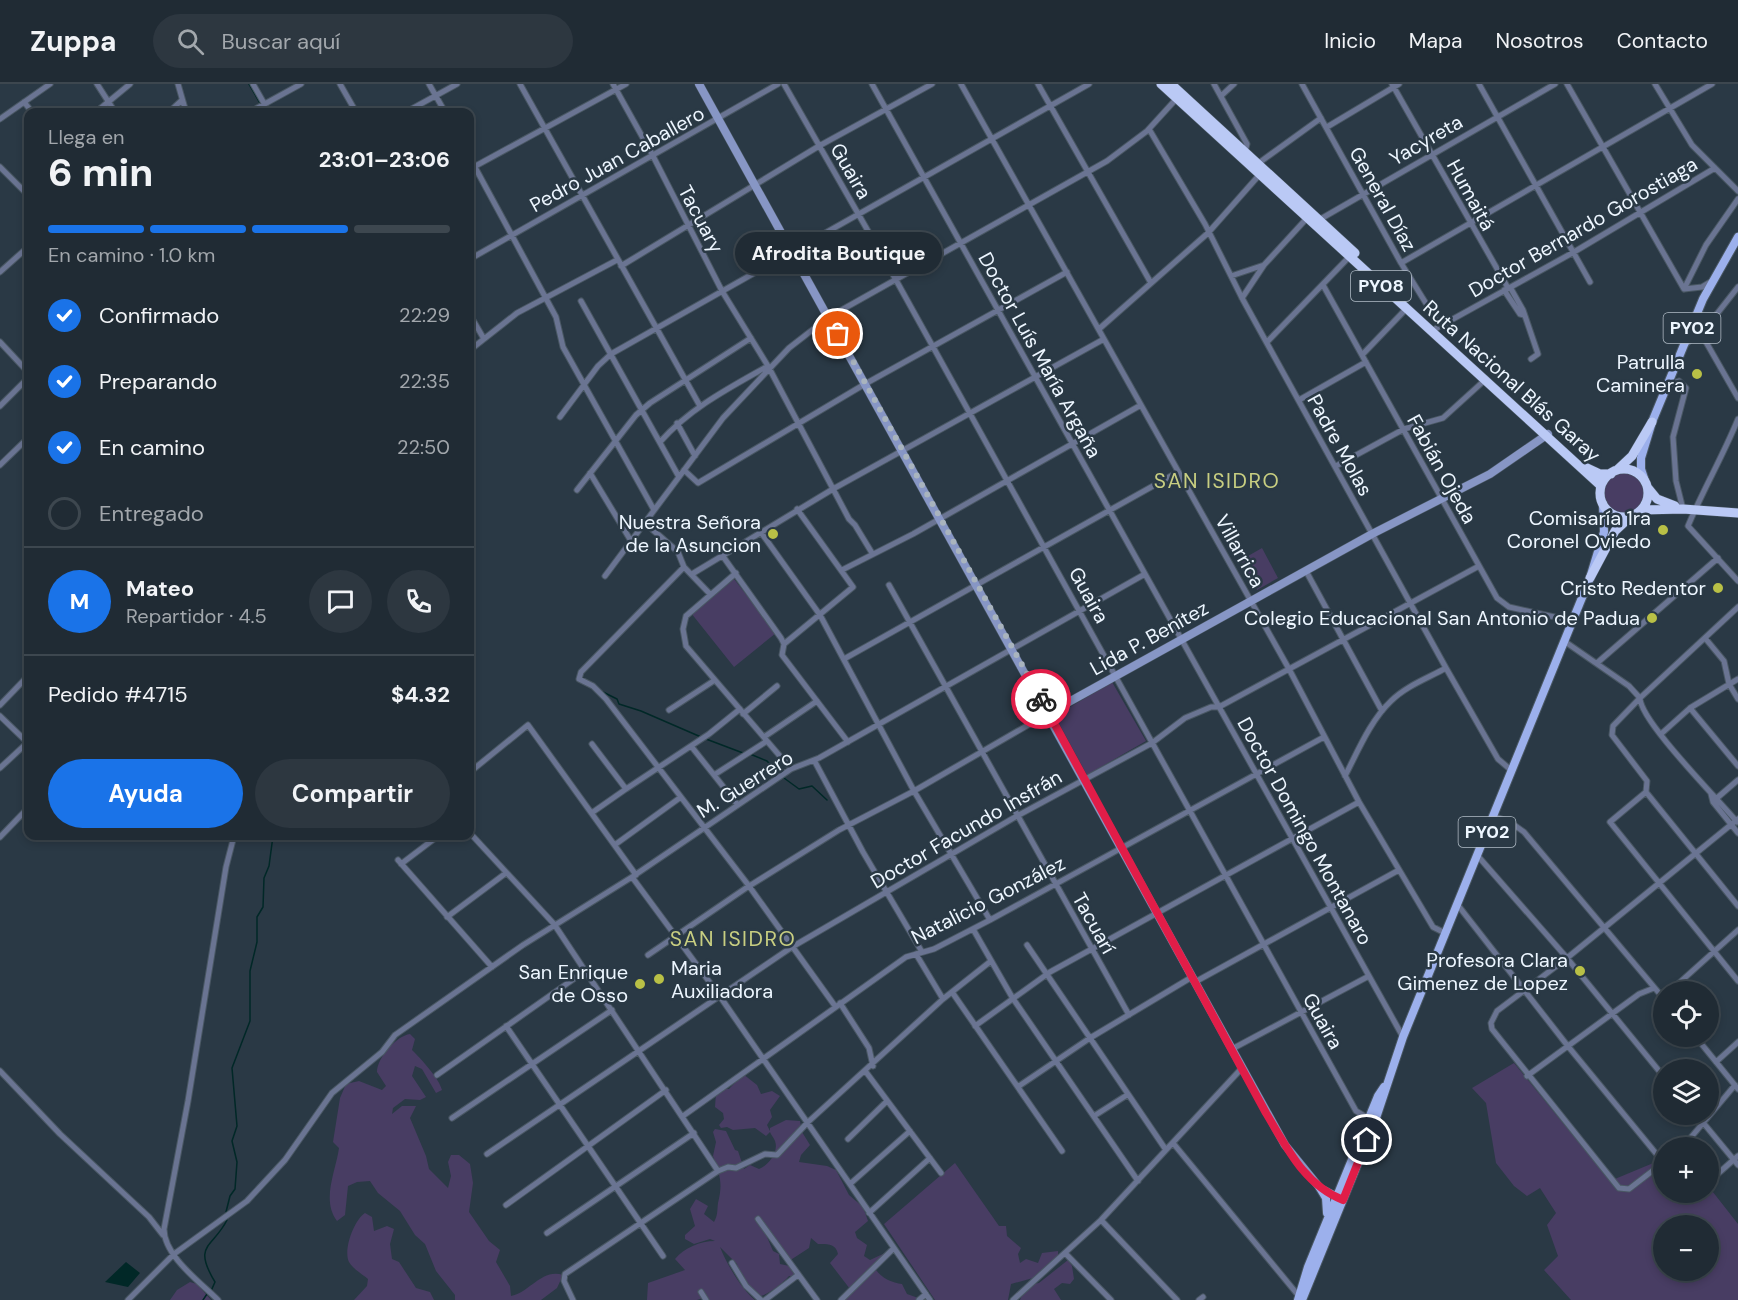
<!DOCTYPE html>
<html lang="es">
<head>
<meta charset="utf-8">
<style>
	:root { --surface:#202b34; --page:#2d3740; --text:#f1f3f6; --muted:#a2a7ac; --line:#3d474f; --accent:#1a73e8 }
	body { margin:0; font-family:"DM Sans",sans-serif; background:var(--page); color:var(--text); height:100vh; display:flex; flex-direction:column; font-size:22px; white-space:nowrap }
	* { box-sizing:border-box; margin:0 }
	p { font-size:20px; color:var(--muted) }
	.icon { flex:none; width:33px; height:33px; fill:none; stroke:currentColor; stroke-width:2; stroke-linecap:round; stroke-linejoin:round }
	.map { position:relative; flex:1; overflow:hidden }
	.panel { position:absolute; left:24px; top:24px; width:450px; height:732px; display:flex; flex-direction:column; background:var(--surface); border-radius:12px; box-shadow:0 3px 9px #0003,0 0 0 2px var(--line) }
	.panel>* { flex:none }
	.controls { position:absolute; left:1653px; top:897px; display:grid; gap:12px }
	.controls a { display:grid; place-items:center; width:66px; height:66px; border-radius:50%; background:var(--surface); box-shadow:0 3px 9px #0003,0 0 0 2px var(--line); font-size:30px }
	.pin { position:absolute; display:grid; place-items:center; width:51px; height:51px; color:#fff; margin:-26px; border:3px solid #fff; border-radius:50%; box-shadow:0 2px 6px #0007 }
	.courier { position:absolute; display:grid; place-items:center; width:60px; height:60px; margin:-30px; border:4px solid #e11d48; border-radius:50%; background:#fff; color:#222; box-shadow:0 2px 8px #0007 }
	.bubble { position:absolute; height:42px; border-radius:21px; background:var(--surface); box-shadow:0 3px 9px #0003,0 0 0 2px var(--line); font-size:20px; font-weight:700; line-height:42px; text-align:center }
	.head em { font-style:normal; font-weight:700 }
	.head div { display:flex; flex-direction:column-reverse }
	.head { display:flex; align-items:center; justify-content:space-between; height:102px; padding:0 24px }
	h1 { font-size:39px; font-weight:700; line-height:45px }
	.bar { display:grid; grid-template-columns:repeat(4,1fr); gap:9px 6px; align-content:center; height:72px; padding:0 24px }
	.bar i { height:8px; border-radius:4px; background:var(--line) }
	.bar .selected { background:var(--accent) }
	.bar p { grid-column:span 4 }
	.line { display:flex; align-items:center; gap:15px; padding:0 24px; border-top:2px solid var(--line) }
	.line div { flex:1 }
	.round { display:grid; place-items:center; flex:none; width:63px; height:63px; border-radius:32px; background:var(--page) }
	ol { padding:0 24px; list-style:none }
	li { display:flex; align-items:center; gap:18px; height:66px }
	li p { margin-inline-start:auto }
	li .icon { padding:6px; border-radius:50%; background:var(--accent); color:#fff; stroke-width:4 }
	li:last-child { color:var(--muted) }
	li i { width:33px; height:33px; border:3px solid var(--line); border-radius:50% }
	.button { display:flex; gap:12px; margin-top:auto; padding:12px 24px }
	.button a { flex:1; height:69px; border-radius:36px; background:var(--accent); color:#fff; font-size:24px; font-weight:700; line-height:69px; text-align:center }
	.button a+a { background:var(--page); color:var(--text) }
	header { display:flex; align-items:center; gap:36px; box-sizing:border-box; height:84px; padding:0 30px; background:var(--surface); border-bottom:2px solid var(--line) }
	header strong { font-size:28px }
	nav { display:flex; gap:33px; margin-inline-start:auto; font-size:21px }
	.search { width:420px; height:54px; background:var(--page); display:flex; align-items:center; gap:15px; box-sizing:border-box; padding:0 21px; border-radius:33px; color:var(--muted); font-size:22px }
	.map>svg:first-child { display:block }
	.green { fill:#483d63; fill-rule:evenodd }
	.water { fill:#012827 }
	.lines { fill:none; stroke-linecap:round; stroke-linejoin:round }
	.stream { stroke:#012827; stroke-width:1.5 }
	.street-casing { stroke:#495763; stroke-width:7 }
	.secondary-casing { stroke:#495763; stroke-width:9 }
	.primary-casing { stroke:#495763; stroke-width:10 }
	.highway-casing { stroke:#495763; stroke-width:10 }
	.street { stroke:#6a7492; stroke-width:5 }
	.secondary { stroke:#8796c5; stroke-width:8 }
	.primary { stroke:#9cb0ec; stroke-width:8 }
	.highway { stroke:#bac9f5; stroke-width:9 }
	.done { stroke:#a9b4be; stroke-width:6; stroke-dasharray:0 10.8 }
	.route { stroke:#e11d48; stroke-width:8 }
	.poi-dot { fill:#b9c046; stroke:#2a3945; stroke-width:2 }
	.labels { text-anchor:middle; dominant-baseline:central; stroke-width:5; stroke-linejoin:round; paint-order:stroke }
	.shield { fill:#2a3945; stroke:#b2bdc7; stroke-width:1.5 }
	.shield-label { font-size:18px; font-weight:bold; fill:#edf6ff }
	.street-label { font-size:20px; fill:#edf6ff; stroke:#2a3945 }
	.poi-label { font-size:20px; fill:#edf6ff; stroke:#2a3945; text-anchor:end }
	.neighbourhood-label { font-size:21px; letter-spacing:1.5px; fill:#c8ce81; stroke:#2a3945 }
</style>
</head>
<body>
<header>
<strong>Zuppa</strong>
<div class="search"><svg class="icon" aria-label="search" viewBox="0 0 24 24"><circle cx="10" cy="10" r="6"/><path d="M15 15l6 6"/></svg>Buscar aquí</div>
<nav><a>Inicio</a><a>Mapa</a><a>Nosotros</a><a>Contacto</a></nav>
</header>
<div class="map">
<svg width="1738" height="1216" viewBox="0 0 1738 1216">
	<rect width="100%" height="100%" fill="#2a3945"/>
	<!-- green -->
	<path class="green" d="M1604 409a21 21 0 1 1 42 0a21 21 0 1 1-42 0Z
		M1262 464 1278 494 1257 506 1241 476Z
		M734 495 776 549 734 583 691 529Z
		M1112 598 1146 657 1087 691 1055 632Z
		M410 950 415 955 412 966C421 975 439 994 442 1006L436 1009 422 985 415 982 412 992 426 1013 420 1016 405 1015 393 1024 392 1030 402 1022H416L410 1034 426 1072 429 1085 448 1104 451 1092 448 1078 451 1071H459L470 1080 473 1099 469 1128 489 1157 500 1166 496 1178 510 1202 511 1212C529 1209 542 1184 563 1191L557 1204 541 1216H455V1211L436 1187 425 1160 415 1151 400 1127 378 1109 370 1097 357 1098 348 1102 345 1131 337 1137C321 1116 336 1087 339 1064L333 1058 340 1014 346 1000 359 997 382 1006 386 1002 377 988C377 974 396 952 410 950Z
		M1514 979 1610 1097 1663 1075 1664 1108H1708L1709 1103 1738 1140V1216H1571L1544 1186 1558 1172 1547 1141 1556 1129 1540 1104 1527 1112 1514 1102 1496 1079 1486 1019 1472 1004ZM1664 1142H1708V1186H1664Z
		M743 990 757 1001 761 1010 772 1007 780 1012 770 1026 772 1033 767 1041 770 1047V1044L786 1036 800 1037 802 1048 810 1061 801 1071 799 1078 827 1082 836 1086 849 1111 863 1123 868 1137 855 1148 857 1154 867 1161 864 1172 870 1176 885 1169 874 1180C875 1191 891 1199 902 1200L907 1210 924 1216H844L850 1209V1205L830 1179 838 1170C836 1159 826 1160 818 1160L811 1154 809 1164 789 1177 764 1146 773 1167 779 1170 780 1180 794 1183 796 1193 789 1192C782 1200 770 1209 761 1212L744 1199V1192L738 1187 737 1180 720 1163C726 1179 742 1206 755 1216H706L703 1214 697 1216H647L648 1199 685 1186 675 1175C684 1164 700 1157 715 1157L710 1155 694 1160 685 1155V1151L695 1142 690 1125 696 1115 708 1122 704 1130 714 1138C718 1131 717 1127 718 1119 723 1099 720 1091 713 1072L716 1058 713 1048 715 1045 726 1047 735 1066 738 1067 744 1085 750 1081 759 1085C769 1081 779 1067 775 1057 774 1054 771 1051 770 1048L766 1052 755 1044 733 1046 727 1043 721 1044 719 1041 724 1035 723 1029 715 1023 716 1009 721 1005H729Z
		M955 1079 999 1142H1006L1007 1152 1021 1164 1018 1170 1020 1179 1026 1175 1038 1179 1042 1169 1058 1167V1173L1033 1194 1011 1200 1008 1216H935L884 1140Z
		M365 1129 372 1133 374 1147 387 1142 394 1145 390 1160 392 1175 399 1178 416 1204 430 1208 434 1216H354L367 1202 368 1195C362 1190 353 1185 349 1178 343 1166 354 1136 365 1129Z
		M1068 1176 1072 1182 1074 1195 1070 1200 1062 1199 1054 1205 1061 1216H1020L1026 1201 1039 1199Z
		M190 1198 197 1200 211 1216H170L177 1206Z"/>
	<!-- water -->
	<path class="water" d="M126 1178 140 1189 128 1203 105 1198Z"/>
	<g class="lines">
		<!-- stream -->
		<path class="stream" d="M249 0 260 19
			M263 25 265 28
			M603 608 617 615 619 620 641 627 701 653
			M706 655 743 669
			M750 670 767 677 780 691
			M784 694 799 705 812 702 827 716
			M226 1128 230 1112 235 1105 237 1078 232 1057 237 1042 232 984 250 937V887L257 858V833L263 823 264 794 269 782 273 752
			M211 1207 215 1198C192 1160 213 1164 227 1136
			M203 1216 207 1210"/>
		<!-- street casing -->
		<g class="street-casing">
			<path id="street" d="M97 0 115 28
				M178 0 186 28
				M253 0 269 28
				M340 0 356 28
				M429 0 445 28
				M520 0 700 322
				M613 0 653 72 722 207 768 282
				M784 0 896 196 1356 1027 1368 1034
				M872 0 1403 953
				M961 0 1289 585 1359 718 1433 843 1445 849
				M1038 0 1151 199
				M1214 0 1247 60 1245 68
				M1302 0 1401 179 1440 242
				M1392 0 1508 204
				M1479 0 1590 198
				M1567 0 1684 205 1702 203 1712 197
				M1655 0 1692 61 1738 107
				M1221 12 1234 0
				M24 18 32 28
				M96 28 130 0
				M169 28 182 16
				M250 28 301 0
				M406 28 457 0
				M0 35 50 0
				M1327 43 1399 0
				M1149 45 1205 140 1242 214 1446 584 1498 675 1511 686
				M470 74 556 233 563 263 654 426
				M1256 81 1321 34
				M0 83 28 111
				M470 85 626 0
				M1317 137 1555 0
				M470 175 778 0
				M1401 179 1712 0
				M621 182 819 62 932 0
				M0 188 28 163
				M1231 192 1264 181 1308 133
				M1323 201 1497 514 1509 523 1573 537
				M1510 203 1523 226 1538 270 1531 275
				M1684 205 1706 161 1738 115
				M1504 206 1520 230 1524 231
				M1242 214 1264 181
				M581 217 679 393
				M470 231 484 255
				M1694 237 1738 314
				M1099 245 1208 149 1261 89
				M1433 250 1435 245 1574 168 1715 84
				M0 258 28 288
				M1267 258 1351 171
				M1687 259 1709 240 1738 203
				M470 266 517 229 617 176
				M1362 271 1406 225
				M1669 301 1679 297 1686 304 1673 353 1676 397 1683 425
				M1299 316 1366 278
				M0 322 28 294
				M560 333 598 282 611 270 1089 0
				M1738 335C1723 372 1703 406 1688 442L1738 497
				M677 339 695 372
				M660 358C690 324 729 304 768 282L849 435 855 441 872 469
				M0 381 28 354
				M1336 382 1404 345 1443 334 1486 295
				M684 386 698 399 865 300 1067 188
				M590 389 631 457
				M577 406 636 331 650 319 751 254
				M645 439 678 468 684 483 710 510
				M760 447 820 531 914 707 990 836
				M722 471 781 554 784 560 782 571 848 658
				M684 483 581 588 579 595 593 602 606 615 749 802 835 922
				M842 486 913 450 1141 321
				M1306 487 1382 627
				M736 489 686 532 683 545 686 562 791 685
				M692 490 833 405 1104 255
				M605 492 723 334 789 264 829 233 1107 77 1147 47 1178 13
				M889 501 1129 931
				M1738 523 1640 614 1613 642 1612 651 1647 697 1646 708 1738 822
				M1705 554 1724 577 1729 600 1738 615
				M1564 557 1629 602 1640 614C1640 637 1719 716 1737 738
				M784 560 853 503 797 425
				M844 575 1178 388
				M1597 579 1718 474
				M0 621 28 592
				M1690 624 1738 682
				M669 626 715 596
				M743 630 777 602
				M0 632 28 659
				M1661 650 1690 624 1738 595
				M764 653 817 617
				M592 660 626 705 709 650 740 625
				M691 662 737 720
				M814 676 863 768 922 868
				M0 684 28 658
				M470 688 528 641 636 791
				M714 691 767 657
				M1345 692C1358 667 1370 637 1391 617 1406 602 1428 594 1446 584
				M1646 708 1610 738 1738 897
				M1711 710 1713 718 1738 749
				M1717 714 1738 696
				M593 728 626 705
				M1493 732 1510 738 1524 748 1664 915
				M470 749 554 840 718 1087
				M0 753 28 724
				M616 760 681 713
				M1477 771 1567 874 1664 993
				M398 776 492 883
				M401 780 438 752
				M632 793 719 911 930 1216
				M1457 820 1567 961 1663 1078
				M447 833 506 789
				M973 845 1012 913 1138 1097
				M1027 861 1166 1066
				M916 870 943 915
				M648 871 746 804 839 746 914 707 1049 629
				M1195 898 1399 786
				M952 908 1062 1067
				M1669 908 1738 846
				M840 919 869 964 873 982
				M506 942 663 1172
				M975 942 1050 888 1359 718
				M1695 952 1738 1005
				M1232 965 1369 892
				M1716 978 1738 958
				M0 987 60 1050 149 1133 163 1151
				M866 988 941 1089
				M437 991 585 887
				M1527 992 1639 910 1654 904
				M1019 1002 1090 954 1192 893
				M1696 1030 1738 1081
				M683 1032 906 873 934 865 990 836 1324 653
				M1094 1032 1127 1011
				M452 1034 612 926
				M848 1055 887 1017
				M1173 1059 1298 1211
				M1682 1064 1735 1001
				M487 1070 792 863 1017 732 1152 659 1185 634 1211 623H1219L1479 482
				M1664 1078 1629 1105 1619 1104 1492 945 1491 939 1497 927 1567 874 1738 735
				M1713 1094 1738 1072
				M850 1100 910 1047
				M506 1121 666 1006
				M869 1129 930 1074
				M758 1135 817 1216
				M1101 1136 1177 1216
				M547 1149 694 1049
				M1065 1169 1111 1216
				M732 1179 746 1202 761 1216
				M701 1208 706 1216
				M128 1216 174 1170 247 1117 285 1076 332 1009 382 968 395 951 523 861 632 793 791 685 819 674 1145 490
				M218 1216C200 1198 164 1172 164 1145L188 1017 226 783 234 752
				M573 1216 564 1197 565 1190 718 1087 728 1083 736 1084 765 1070 777 1071 807 1039 943 915 991 877
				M765 1216 798 1191
				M841 1216 894 1164
				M919 1216 926 1210
				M1013 1216 1101 1136 1242 984
				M1199 1216 1203 1213"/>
		</g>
		<!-- secondary casing -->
		<g class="secondary-casing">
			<path id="secondary" d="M699 0 1285 1061 1320 1104 1341 1115
				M1049 629 1372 450 1490 390 1548 350"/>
		</g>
		<!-- primary casing -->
		<g class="primary-casing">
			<path id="primary" d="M1646 400 1641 385V374L1652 338 1703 215 1738 153
				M1320 1104 1326 1114 1327 1129
				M1298 1216 1308 1183 1378 1012 1384 1003
				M1302 1216 1375 1037 1403 953 1590 494 1604 448 1603 420"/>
		</g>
		<!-- highway casing -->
		<g class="highway-casing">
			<path id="highway" d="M1161 0 1601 402
				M1171 0 1355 169
				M1585 383 1600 390H1611
				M1600 409a24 24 0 1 1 48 0a24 24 0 1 1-48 0Z
				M1617 386 1632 372 1652 338
				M1648 404 1657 415 1675 422
				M1642 426 1683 425 1738 429
				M1590 494 1615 447 1629 434"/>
		</g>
		<!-- street -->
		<use href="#street" class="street"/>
		<!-- secondary -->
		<use href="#secondary" class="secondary"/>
		<!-- primary -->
		<use href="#primary" class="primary"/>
		<!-- highway -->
		<use href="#highway" class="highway"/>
	</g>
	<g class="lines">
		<!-- done -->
		<path class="done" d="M838 250 1041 615"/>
		<!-- route -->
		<path class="route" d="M1041 615 1266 1029C1286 1062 1304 1101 1343 1116L1367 1056"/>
	</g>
	<!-- markers -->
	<g class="poi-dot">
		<circle cx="1697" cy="290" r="6"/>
		<circle cx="1663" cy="446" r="6"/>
		<circle cx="773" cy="450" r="6"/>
		<circle cx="1718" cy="504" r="6"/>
		<circle cx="1652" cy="534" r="6"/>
		<circle cx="1580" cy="887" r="6"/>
		<circle cx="659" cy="895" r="6"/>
		<circle cx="640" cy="900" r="6"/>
	</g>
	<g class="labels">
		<!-- shield labels -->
		<g class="shield">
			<rect x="1351" y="187" width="60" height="30" rx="4.5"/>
			<rect x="1663.5" y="229" width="57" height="30" rx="4.5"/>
			<rect x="1458.5" y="733" width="57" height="30" rx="4.5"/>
		</g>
		<g class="shield-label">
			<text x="1381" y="202">PY08</text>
			<text x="1692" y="244">PY02</text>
			<text x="1487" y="748">PY02</text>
		</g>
		<!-- street labels -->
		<g class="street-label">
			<text transform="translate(1426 56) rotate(-30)">Yacyreta</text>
			<text transform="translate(617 75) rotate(-29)">Pedro Juan Caballero</text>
			<text transform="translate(851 87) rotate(60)">Guaira</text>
			<text transform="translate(1471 111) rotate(61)">Humaitá</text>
			<text transform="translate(1383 115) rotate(61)">General Díaz</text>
			<text transform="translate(701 135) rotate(62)">Tacuary</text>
			<text transform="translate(1583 143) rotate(-30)">Doctor Bernardo Gorostiaga</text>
			<text transform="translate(1040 271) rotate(61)">Doctor Luís María Argaña</text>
			<text transform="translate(1512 297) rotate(42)">Ruta Nacional Blás Garay</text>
			<text transform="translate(1340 361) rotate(61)">Padre Molas</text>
			<text transform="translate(1442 385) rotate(61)">Fabián Ojeda</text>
			<text transform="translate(1240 467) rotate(61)">Villarrica</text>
			<text transform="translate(1089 511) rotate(61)">Guaira</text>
			<text transform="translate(1149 554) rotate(-29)">Lida P. Benítez</text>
			<text transform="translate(745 700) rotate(-32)">M. Guerrero</text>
			<text transform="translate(966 745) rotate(-30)">Doctor Facundo Insfrán</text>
			<text transform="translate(1305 747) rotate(61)">Doctor Domingo Montanaro</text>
			<text transform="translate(988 816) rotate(-27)">Natalicio González</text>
			<text transform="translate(1094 839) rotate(61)">Tacuarí</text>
			<text transform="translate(1323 937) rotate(61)">Guaira</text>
		</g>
		<!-- poi labels -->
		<g class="poi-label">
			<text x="1685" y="278">Patrulla<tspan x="1685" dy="23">Caminera</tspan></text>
			<text x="1651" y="434">Comisaría 1ra<tspan x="1651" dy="23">Coronel Oviedo</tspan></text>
			<text x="761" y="438">Nuestra Señora<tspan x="761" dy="23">de la Asuncion</tspan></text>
			<text x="1706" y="504">Cristo Redentor</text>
			<text x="1640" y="534">Colegio Educacional San Antonio de Padua</text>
			<text x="1568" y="876">Profesora Clara<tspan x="1568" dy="23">Gimenez de Lopez</tspan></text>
			<text x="671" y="884" text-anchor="start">Maria<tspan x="671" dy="23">Auxiliadora</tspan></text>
			<text x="628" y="888">San Enrique<tspan x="628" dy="23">de Osso</tspan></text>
		</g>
		<!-- neighbourhood labels -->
		<g class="neighbourhood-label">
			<text x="1217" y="397">SAN ISIDRO</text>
			<text x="733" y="855">SAN ISIDRO</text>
		</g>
	</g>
</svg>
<div class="controls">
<a><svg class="icon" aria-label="locate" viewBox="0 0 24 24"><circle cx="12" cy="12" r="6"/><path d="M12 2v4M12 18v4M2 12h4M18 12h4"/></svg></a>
<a><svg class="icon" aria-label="layers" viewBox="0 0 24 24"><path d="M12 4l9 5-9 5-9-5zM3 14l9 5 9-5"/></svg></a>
<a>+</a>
<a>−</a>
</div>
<div class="pin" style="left:838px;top:250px;background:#ea580c"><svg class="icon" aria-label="bag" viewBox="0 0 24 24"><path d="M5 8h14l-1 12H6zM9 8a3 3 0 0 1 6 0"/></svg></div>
<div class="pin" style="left:1367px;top:1056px;background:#1f2937"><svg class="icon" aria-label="home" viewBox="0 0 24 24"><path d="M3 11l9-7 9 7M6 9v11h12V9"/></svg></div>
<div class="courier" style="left:1041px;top:615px"><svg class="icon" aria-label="bike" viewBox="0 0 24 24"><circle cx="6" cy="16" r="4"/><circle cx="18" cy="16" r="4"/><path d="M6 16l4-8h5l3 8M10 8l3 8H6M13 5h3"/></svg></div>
<div class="bubble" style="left:735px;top:148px;width:207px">Afrodita Boutique</div>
<section class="panel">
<div class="head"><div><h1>6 min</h1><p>Llega en</p></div><em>23:01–23:06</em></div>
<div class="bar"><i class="selected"></i><i class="selected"></i><i class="selected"></i><i></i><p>En camino · 1.0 km</p></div>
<ol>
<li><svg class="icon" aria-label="check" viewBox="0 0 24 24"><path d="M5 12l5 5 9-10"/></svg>Confirmado<p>22:29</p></li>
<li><svg class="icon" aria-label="check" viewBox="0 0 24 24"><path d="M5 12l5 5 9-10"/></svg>Preparando<p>22:35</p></li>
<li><svg class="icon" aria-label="check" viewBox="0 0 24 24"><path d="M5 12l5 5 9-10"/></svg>En camino<p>22:50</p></li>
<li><i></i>Entregado</li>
</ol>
<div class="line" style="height:108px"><b class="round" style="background:var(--accent);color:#fff">M</b><div><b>Mateo</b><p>Repartidor · 4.5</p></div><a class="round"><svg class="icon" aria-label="chat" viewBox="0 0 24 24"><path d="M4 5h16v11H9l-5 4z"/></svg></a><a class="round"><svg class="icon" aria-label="phone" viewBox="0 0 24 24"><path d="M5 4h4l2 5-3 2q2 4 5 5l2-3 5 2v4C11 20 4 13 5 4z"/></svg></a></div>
<div class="line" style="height:78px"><div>Pedido #4715</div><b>$4.32</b></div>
<div class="button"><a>Ayuda</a><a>Compartir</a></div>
</section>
</div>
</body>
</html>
